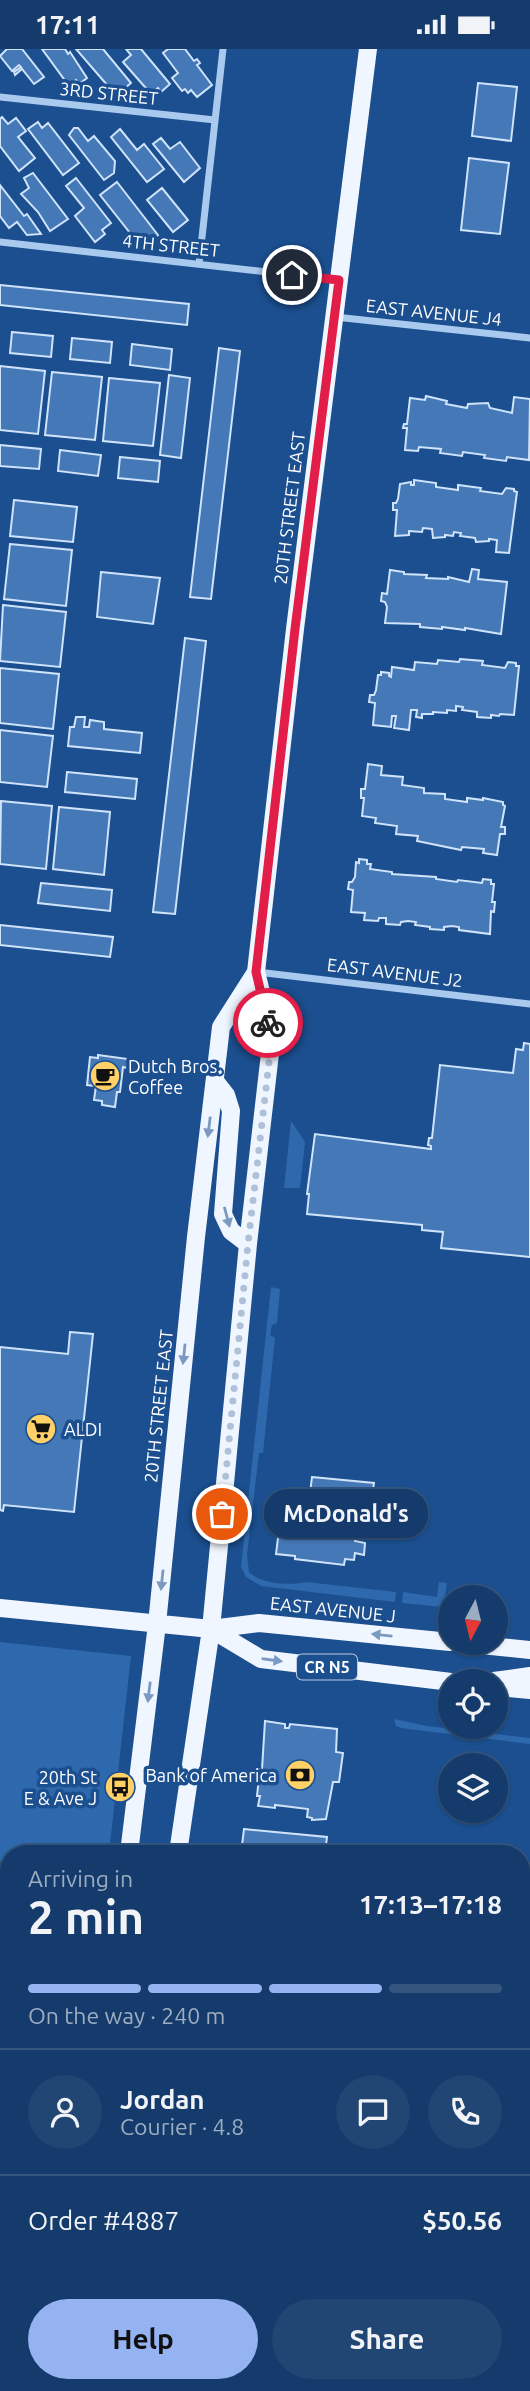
<!DOCTYPE html>
<html lang="en">
<head>
<meta charset="utf-8">
<style>
	:root { --surface:#143b6b; --page:#214673; --text:#f1f3f6; --muted:#9dadc1; --line:#33557e; --accent:#95b2f1 }
	body { margin:0; font-family:Ubuntu,sans-serif; background:var(--page); color:var(--text); height:100vh; display:flex; flex-direction:column; font-size:26px; white-space:nowrap }
	* { box-sizing:border-box; margin:0 }
	p { font-size:23px; color:var(--muted) }
	.icon { flex:none; width:38px; height:38px; fill:none; stroke:currentColor; stroke-width:2; stroke-linecap:round; stroke-linejoin:round }
	.map { position:relative; flex:1; overflow:hidden }
	.panel { position:absolute; left:0px; top:1796px; width:530px; height:548px; display:flex; flex-direction:column; background:var(--surface); border-radius:28px 28px 0 0; box-shadow:0 2px 5px #0004,0 0 0 2px var(--line) }
	.panel>* { flex:none }
	.needle { width:46px; rotate:187deg }
	.tools { position:absolute; left:438px; top:1536px; display:grid; gap:14px }
	.tools a { display:grid; place-items:center; width:70px; height:70px; border-radius:50%; background:var(--surface); box-shadow:0 2px 5px #0004,0 0 0 2px var(--line); font-size:35px }
	.pin { position:absolute; display:grid; place-items:center; width:60px; height:60px; color:#fff; margin:-30px; border:4px solid #fff; border-radius:50%; box-shadow:0 2px 7px #0007 }
	.courier { position:absolute; display:grid; place-items:center; width:70px; height:70px; margin:-35px; border:5px solid #e11d48; border-radius:50%; background:#fff; color:#222; box-shadow:0 2px 9px #0007 }
	.bubble { position:absolute; height:49px; border-radius:24px; background:var(--surface); box-shadow:0 2px 5px #0004,0 0 0 2px var(--line); font-size:23px; font-weight:700; line-height:49px; text-align:center }
	.headline em { font-style:normal; font-weight:700 }
	.headline div { display:flex; flex-direction:column-reverse }
	.headline { display:flex; align-items:center; justify-content:space-between; height:119px; padding:0 28px }
	h1 { font-size:46px; font-weight:700; line-height:52px }
	.bar { display:grid; grid-template-columns:repeat(4,1fr); gap:10px 7px; align-content:center; height:84px; padding:0 28px }
	.bar i { height:9px; border-radius:5px; background:var(--line) }
	.bar .active { background:var(--accent) }
	.bar p { grid-column:span 4 }
	.line { display:flex; align-items:center; gap:18px; padding:0 28px; border-top:2px solid var(--line) }
	.line div { flex:1 }
	.round { display:grid; place-items:center; flex:none; width:74px; height:74px; border-radius:37px; background:var(--page) }
	.cta { display:flex; gap:14px; margin-top:auto; padding:14px 28px }
	.cta a { flex:1; height:80px; border-radius:42px; background:var(--accent); color:#111; font-size:28px; font-weight:700; line-height:80px; text-align:center }
	.cta a+a { background:var(--page); color:var(--text) }
	.status { display:flex; justify-content:space-between; align-items:center; height:49px; padding:0 35px; background:var(--surface); direction:ltr }
	.status svg { height:19px; fill:currentColor }
	.map>svg:first-child { display:block }
	.green { fill:#2e69ad }
	.building { fill:#4478b7; stroke:#cfe3fa; stroke-width:2 }
	.lines { fill:none; stroke-linecap:round; stroke-linejoin:round }
	.street { stroke:#a9c9ee; stroke-width:7 }
	.primary { stroke:#f0f6ff; stroke-width:18 }
	.oneway { fill:#7b9ac1 }
	.done { stroke:#afc1d8; stroke-width:7; stroke-dasharray:0 12.6 }
	.route { stroke:#e11d48; stroke-width:9 }
	.labels { text-anchor:middle; dominant-baseline:central; stroke-width:7; stroke-linejoin:round; paint-order:stroke }
	.shield { fill:#1b4f8f; stroke:#bbcadd; stroke-width:2 }
	.shield-label { font-size:16px; font-weight:bold; fill:#fff }
	.street-label { font-size:18px; fill:#fff; stroke:#1b4f8f }
	.poi-label { font-size:18px; fill:#fff; stroke:#1b4f8f; text-anchor:start }
</style>
</head>
<body>
<div class="status"><b>17:11</b><svg viewBox="0 0 49 12"><path d="M0 12V9h3v3zM5 12V6h3v6zM10 12V3h3v9zM15 12V0h3v12zM26 1h20v11H26zM47 4h2v5h-2z"/></svg></div>
<div class="map">
<svg width="530" height="2342" viewBox="0 0 530 2342">
	<rect width="100%" height="100%" fill="#1b4f8f"/>
	<!-- green -->
	<path class="green" d="M291 1072 305 1093 300 1139H284Z
		M271 1238 280 1240 277 1274 272 1276 270 1286 275 1289 263 1404H259L247 1506 249 1523C261 1535 290 1537 306 1533L396 1543 395 1553 261 1537 246 1528 241 1518Z
		M439 1533 447 1534 443 1558 402 1554 403 1543 437 1548Z
		M0 1593 131 1607 109 1804H9V2224L0 2223Z
		M394 1670 427 1677 530 1689V1695L401 1679 396 1677Z
		M530 1918V2262L522 2257V1921Z
		M522 2315 530 2324V2342H157L159 2334H522Z"/>
	<!-- building -->
	<path class="building" d="M7 0H22L44 28 34 35 22 20 15 26 14 23 21 18 19 16 12 22 0 7Z
		M42 0H65L68 5 70 3 87 29 79 35 76 31 69 37Z
		M76 0H103L131 34 122 42 120 39 114 44Z
		M126 0H141L170 35 161 43 158 39 151 45 123 13 131 6Z
		M168 0H185L194 12 197 10 200 14 197 16 212 36 197 48 191 41 188 44 185 40 182 42 172 29 178 24 163 4Z
		M478 34 517 38 511 92 472 87Z
		M2 68 8 75 16 69 26 82 18 88 35 109 19 122 0 97V70Z
		M38 73 42 79 48 74 79 114 63 126 28 80Z
		M74 79H78L88 92 94 87 115 112 114 124 104 131 69 86Z
		M120 80 137 101 144 95 164 120 147 133 111 88Z
		M161 89 170 100 180 93 200 119 184 133 153 95Z
		M469 109 509 114 500 185 461 181Z
		M33 124 68 170 50 182 38 163 21 145 29 139 24 129Z
		M76 129 111 174 102 181 105 185 95 193 75 167 84 159 66 137Z
		M117 133 158 186 142 199 100 146Z
		M0 136 24 167 27 165 41 185 27 186 17 173 9 179 0 167Z
		M162 139 188 171 173 183 147 151Z
		M0 236 189 255 187 276 0 256Z
		M12 283 53 287 51 308 10 304Z
		M72 289 112 293 110 314 70 310Z
		M132 295 172 300 170 321 130 316Z
		M219 299 240 302 211 550 190 548Z
		M0 317 45 322 38 385 0 381Z
		M52 323 102 328 95 391 45 386Z
		M169 326 190 329 181 409 160 406Z
		M109 329 160 334 153 397 103 392Z
		M426 347 447 352 446 355 467 359 468 355 488 354 490 359 512 364 514 348 530 350 529 411 507 408 506 412 484 409 485 406 463 403 462 407 440 404 441 400 419 398 418 402 405 401 407 379H403L404 375H407L410 349 425 351Z
		M0 396 41 400 39 420 0 417Z
		M60 401 101 406 98 427 58 422Z
		M120 408 160 412 158 433 118 429Z
		M414 431 436 434V438L458 441V436L481 439 480 442 502 445 506 439 514 440V442L517 443 509 504 496 503 497 491 489 490V492L476 493 475 489 460 487 461 484 454 483 453 487 445 486V488L433 489 432 480 423 479 422 483 409 482V486L395 487 397 461H393V454H396L398 450 400 435 411 433V436H414Z
		M14 451 77 458 73 493 10 487Z
		M10 495 72 501 66 557 4 550Z
		M472 520 479 521 478 530 507 533 501 585 465 579V581L442 578V580L420 578V575L385 574 387 558 385 553 381 552 382 544 387 545 390 521 404 523V525L427 526 426 529 448 530V528L469 533Z
		M101 523 160 529 153 575 97 568Z
		M3 556 66 563 60 618 0 612Z
		M185 589 206 592 175 865 153 863Z
		M460 610 483 612 482 616 505 619 508 613 516 614V617H519L514 666 500 665 499 667 491 666V669L477 668V663L462 661 463 658 456 657V662L447 661V664L433 663V665H422V669L416 668 417 661H411L409 681 394 679 396 667H392L391 678 373 676 375 654 369 653 370 646H374L376 641 378 626H381V623L389 624V627L391 628 392 618 414 621 415 613 437 615 438 611 459 613Z
		M0 619 59 625 53 680 0 674Z
		M76 668H85L84 678H89L90 671 104 673V680L142 684 140 704 68 697 70 678H74Z
		M0 681 53 687 47 738 0 733Z
		M368 715 382 717 381 726 403 728 402 736 424 739V744L445 745V750L467 753V749L483 751V749L503 753V756L505 757 501 778H505V785H500L497 806 483 804 484 800 462 798 461 801 417 792 418 787 396 785 397 777 375 774 376 769 362 767 364 749H361V740H365Z
		M67 723 137 730 135 750 65 743Z
		M1 752 52 757 46 820 0 815Z
		M59 758 110 763 104 826 53 820Z
		M359 810 367 811V815H371L370 820 392 823V825L436 828V830L457 833 458 831 482 834 483 830 491 831V835H494L492 853H495L494 863 491 862 490 885 459 881V878L452 877 444 878V881L430 880V878L415 876 416 873 408 872 401 873 400 876 386 875V869H379L378 872 364 871 365 864 351 863 353 841 348 840 349 833H352L355 828 356 813 359 814Z
		M41 834 112 841 110 862 38 854Z
		M0 876 113 888 110 908 0 896Z
		M524 994 530 995V1208L441 1199 443 1183 422 1181V1176L307 1165 309 1145H307L315 1085 431 1100V1097L428 1096 429 1089H432L440 1016 513 1024 516 1000 523 1001Z
		M98 1006 128 1010 127 1019 123 1018 120 1043H117L115 1058 102 1056V1052L94 1051 96 1037 87 1036 90 1008 98 1009Z
		M70 1283 93 1285 74 1463 4 1456 3 1462 0 1461V1298L68 1305Z
		M312 1428 374 1434 370 1459 359 1458 355 1492 365 1494 364 1506 355 1504 354 1511 345 1510 344 1516 295 1510V1507L276 1505 283 1448 309 1452Z
		M265 1672 285 1675V1679H289L290 1675 337 1680 336 1703 343 1704 339 1733H333L326 1770 312 1771V1769L307 1768 308 1760 275 1756V1759L258 1757 260 1747H257L260 1720H262Z
		M244 1780 327 1788 325 1804H241Z"/>
	<g class="lines">
		<!-- street -->
		<path class="street" d="M0 48 215 71
			M0 193 338 231
			M199 215 223 0
			M335 268 530 289
			M257 923 530 955"/>
		<!-- primary -->
		<path class="primary" d="M215 1032 226 1046 231 1062 223 1165 231 1182 248 1195
			M0 1559 211 1580 259 1574 450 1593
			M211 1580 261 1610 451 1633
			M461 1594 530 1601
			M486 1633 530 1627
			M499 1638 530 1641
			M129 1804 157 1575 196 1188 221 978 256 923
			M178 1804 211 1580 248 1195 272 987 256 923 295 580 368 0
			M64 2342V2334
			M109 2342 110 2334"/>
	</g>
	<!-- one-way arrows -->
	<defs><path id="oneway-solid" d="M-6-.8H1V-3.2L6.5 0L1 3.2V.8H-6Z" transform="scale(1.75)"/></defs>
	<g class="oneway">
		<use href="#oneway-solid" transform="translate(209 1078) rotate(97)"/>
		<use href="#oneway-solid" transform="translate(227 1168) rotate(75)"/>
		<use href="#oneway-solid" transform="translate(184 1305) rotate(96)"/>
		<use href="#oneway-solid" transform="translate(162 1531) rotate(96)"/>
		<use href="#oneway-solid" transform="translate(382 1586) rotate(-174)"/>
		<use href="#oneway-solid" transform="translate(272 1611) rotate(8)"/>
		<use href="#oneway-solid" transform="translate(149 1643) rotate(97)"/>
	</g>
	<g class="lines">
		<!-- done -->
		<path class="done" d="M222 1465 248 1195 272 987 268 974"/>
		<!-- route -->
		<path class="route" d="M268 974 256 923 295 580 339 231 292 226"/>
	</g>
	<!-- icons -->
	<defs>
		<g id="cafe-disc" transform="scale(1.575)"><circle r="9.5" fill="#ffd166" stroke="#1b4f8f"/><path d="M-5.5-4.5H6V0H3Q3 3.5 0 3.5H-2.5Q-5.5 3.5-5.5 0ZM3-3.2v2h1.7v-2ZM-6 4.5H4V6H-6Z" fill="#111"/></g>
		<g id="supermarket-disc" transform="scale(1.575)"><circle r="9.5" fill="#ffd166" stroke="#1b4f8f"/><path d="M-6-5.5h2.5l.6 2H6L4.5 2H-2.5L-4.4-4H-6ZM-1.5 3.2a1.3 1.3 0 1 0 .1 0ZM3 3.2a1.3 1.3 0 1 0 .1 0Z" fill="#111"/></g>
		<g id="bank-disc" transform="scale(1.575)"><circle r="9.5" fill="#ffd166" stroke="#1b4f8f"/><path d="M-6-4H6V4H-6ZM0-2.3a2.3 2.3 0 1 0 0 4.6a2.3 2.3 0 1 0 0-4.6Z" fill="#111"/></g>
		<g id="bus-disc" transform="scale(1.575)"><circle r="9.5" fill="#ffd166" stroke="#1b4f8f"/><path d="M-5-6H5V4H4V6H2V4H-2V6H-4V4H-5ZM-3.5-4V0h7V-4ZM-3.5 1.2v1.5H-2V1.2ZM2 1.2v1.5H3.5V1.2Z" fill="#111"/></g>
	</defs>
	<g fill-rule="evenodd">
		<use href="#cafe-disc" x="105" y="1027"/>
		<use href="#supermarket-disc" x="41" y="1380"/>
		<use href="#bank-disc" x="300" y="1726"/>
		<use href="#bus-disc" x="120" y="1738"/>
	</g>
	<g class="labels">
		<!-- shield labels -->
		<rect class="shield" x="297" y="1605.5" width="60" height="25" rx="5"/>
		<g class="shield-label">
			<text x="327" y="1618">CR N5</text>
		</g>
		<!-- street labels -->
		<g class="street-label">
			<text transform="translate(109 44) rotate(6)">3RD STREET</text>
			<text transform="translate(171 196) rotate(6)">4TH STREET</text>
			<text transform="translate(434 263) rotate(6)">EAST AVENUE J4</text>
			<text transform="translate(289 459) rotate(-83)">20TH STREET EAST</text>
			<text transform="translate(395 923) rotate(7)">EAST AVENUE J2</text>
			<text transform="translate(158 1357) rotate(-84)">20TH STREET EAST</text>
			<text transform="translate(333 1560) rotate(6)">EAST AVENUE J</text>
		</g>
		<!-- poi labels -->
		<g class="poi-label">
			<text x="128" y="1017">Dutch Bros.<tspan x="128" dy="21">Coffee</tspan></text>
			<text x="64" y="1380">ALDI</text>
			<text x="277" y="1726" text-anchor="end">Bank of America</text>
			<text x="97" y="1728" text-anchor="end">20th St<tspan x="97" dy="21">E &amp; Ave J</tspan></text>
		</g>
	</g>
</svg>
<div class="tools">
<a><svg class="needle" viewBox="-14 -14 28 28"><path d="M0-13l5 13h-10z" fill="#e53935"/><path d="M0 13l5-13h-10z" fill="#9dadc1"/></svg></a>
<a><svg class="icon" aria-label="locate" viewBox="0 0 24 24"><circle cx="12" cy="12" r="6"/><path d="M12 2v4M12 18v4M2 12h4M18 12h4"/></svg></a>
<a><svg class="icon" aria-label="layers" viewBox="0 0 24 24"><path d="M12 4l9 5-9 5-9-5zM3 14l9 5 9-5"/></svg></a>
</div>
<div class="pin" style="left:222px;top:1465px;background:#ea580c"><svg class="icon" aria-label="bag" viewBox="0 0 24 24"><path d="M5 8h14l-1 12H6zM9 8a3 3 0 0 1 6 0"/></svg></div>
<div class="pin" style="left:292px;top:226px;background:#1f2937"><svg class="icon" aria-label="home" viewBox="0 0 24 24"><path d="M3 11l9-7 9 7M6 9v11h12V9"/></svg></div>
<div class="courier" style="left:268px;top:974px"><svg class="icon" aria-label="bike" viewBox="0 0 24 24"><circle cx="6" cy="16" r="4"/><circle cx="18" cy="16" r="4"/><path d="M6 16l4-8h5l3 8M10 8l3 8H6M13 5h3"/></svg></div>
<div class="bubble" style="left:264px;top:1440px;width:164px">McDonald's</div>
<section class="panel">
<div class="headline"><div><h1>2 min</h1><p>Arriving in</p></div><em>17:13–17:18</em></div>
<div class="bar"><i class="active"></i><i class="active"></i><i class="active"></i><i></i><p>On the way · 240 m</p></div>
<div class="line" style="height:126px"><a class="round"><svg class="icon" aria-label="person" viewBox="0 0 24 24"><circle cx="12" cy="8" r="4"/><path d="M4 21q1-7 8-7t8 7"/></svg></a><div><b>Jordan</b><p>Courier · 4.8</p></div><a class="round"><svg class="icon" aria-label="chat" viewBox="0 0 24 24"><path d="M4 5h16v11H9l-5 4z"/></svg></a><a class="round"><svg class="icon" aria-label="phone" viewBox="0 0 24 24"><path d="M5 4h4l2 5-3 2q2 4 5 5l2-3 5 2v4C11 20 4 13 5 4z"/></svg></a></div>
<div class="line" style="height:91px"><div>Order #4887</div><b>$50.56</b></div>
<div class="cta"><a>Help</a><a>Share</a></div>
</section>
</div>
</body>
</html>
